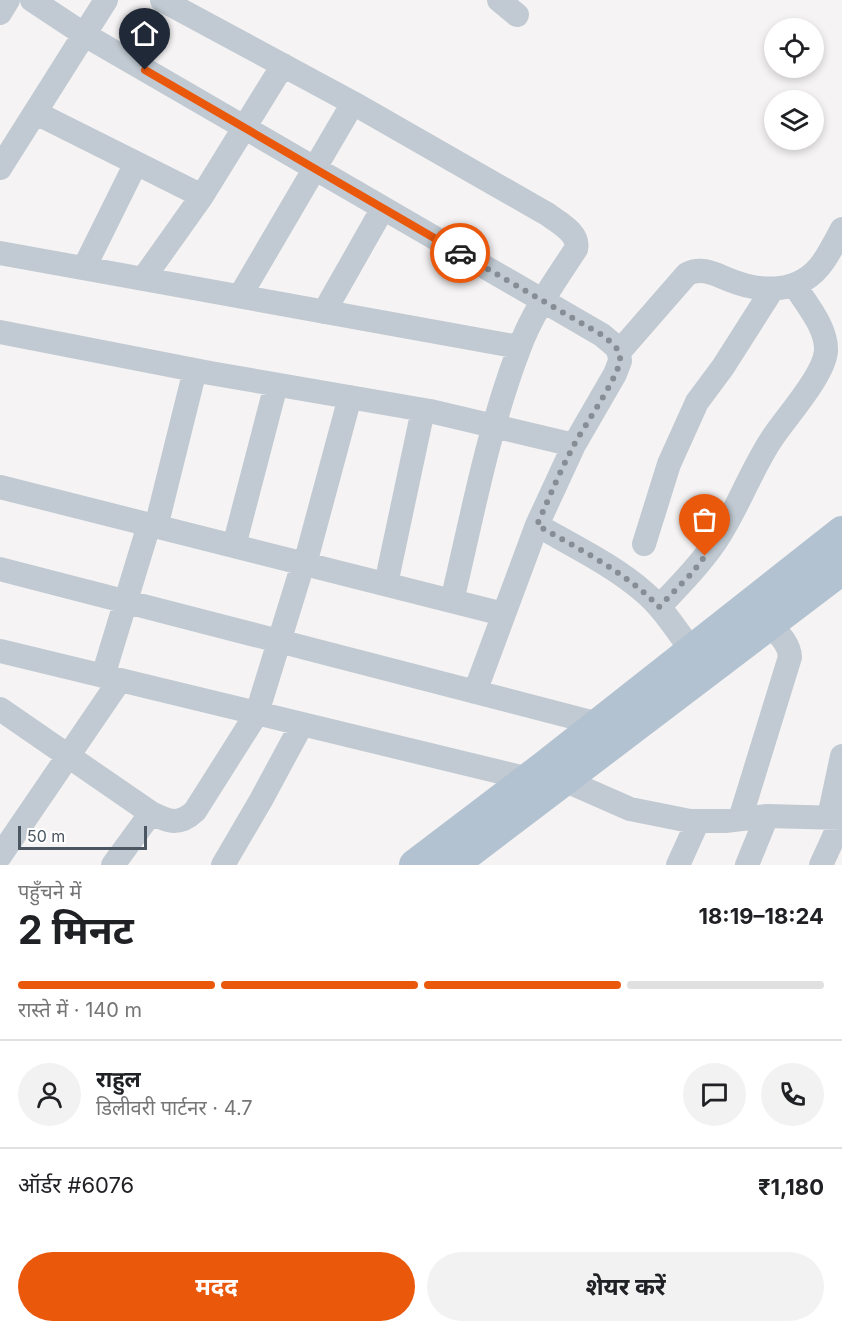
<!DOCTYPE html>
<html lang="hi">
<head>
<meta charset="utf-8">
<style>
	:root { --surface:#fff; --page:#f2f2f2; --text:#202124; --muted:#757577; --line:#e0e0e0; --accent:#ea580c }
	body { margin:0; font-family:Inter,"Noto Sans Devanagari",sans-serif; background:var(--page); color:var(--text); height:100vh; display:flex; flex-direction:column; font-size:22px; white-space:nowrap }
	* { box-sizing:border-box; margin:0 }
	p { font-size:20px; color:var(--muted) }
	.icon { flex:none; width:33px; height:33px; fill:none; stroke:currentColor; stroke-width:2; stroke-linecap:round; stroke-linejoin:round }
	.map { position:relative; height:865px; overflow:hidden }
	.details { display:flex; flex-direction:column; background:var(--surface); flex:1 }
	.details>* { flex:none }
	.fabs { position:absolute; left:764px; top:18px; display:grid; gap:12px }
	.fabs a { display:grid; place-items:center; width:60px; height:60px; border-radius:50%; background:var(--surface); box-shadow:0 3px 9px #0003; font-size:30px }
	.scale { position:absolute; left:18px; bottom:15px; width:129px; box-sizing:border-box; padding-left:6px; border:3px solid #4a5661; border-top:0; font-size:16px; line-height:21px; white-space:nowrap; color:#4a5661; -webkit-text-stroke:4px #fff; paint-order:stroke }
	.pin { position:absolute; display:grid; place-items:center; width:51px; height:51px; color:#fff; margin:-62px -26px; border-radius:50% 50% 50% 0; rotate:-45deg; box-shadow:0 0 6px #0007 }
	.pin .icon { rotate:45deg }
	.courier { position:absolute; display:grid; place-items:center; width:60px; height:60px; margin:-30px; border:4px solid #ea580c; border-radius:50%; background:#fff; color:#222; box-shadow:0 2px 8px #0007 }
	.summary em { font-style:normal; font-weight:700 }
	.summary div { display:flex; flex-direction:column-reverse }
	.summary { display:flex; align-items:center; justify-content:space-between; height:102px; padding:0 18px }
	h1 { font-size:39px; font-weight:700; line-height:45px }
	.bar { display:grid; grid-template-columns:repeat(4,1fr); gap:9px 6px; align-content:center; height:72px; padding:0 18px }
	.bar i { height:8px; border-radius:4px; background:var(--line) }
	.bar .current { background:var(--accent) }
	.bar p { grid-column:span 4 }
	.line { display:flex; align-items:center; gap:15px; padding:0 18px; border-top:2px solid var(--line) }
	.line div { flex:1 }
	.round { display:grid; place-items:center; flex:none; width:63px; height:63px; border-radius:32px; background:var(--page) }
	.cta { display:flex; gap:12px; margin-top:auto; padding:12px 18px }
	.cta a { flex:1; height:69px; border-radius:36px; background:var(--accent); color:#fff; font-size:24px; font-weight:700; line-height:69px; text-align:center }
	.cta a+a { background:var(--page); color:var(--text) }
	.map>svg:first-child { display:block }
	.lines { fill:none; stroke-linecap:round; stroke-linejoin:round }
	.minor { stroke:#c1cad2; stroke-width:24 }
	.major { stroke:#b3c2d1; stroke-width:32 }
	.done { stroke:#868d94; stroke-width:6; stroke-dasharray:0 10.8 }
	.route { stroke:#ea580c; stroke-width:8 }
</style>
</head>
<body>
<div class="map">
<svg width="842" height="865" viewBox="0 0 842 865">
	<rect width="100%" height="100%" fill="#f5f3f3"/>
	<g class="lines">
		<!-- minor -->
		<path class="minor" d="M32 0 85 35 602 335 615 346 619 352 620 361 615 374 574 445 537 525 475 692
			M162 0 353 103 547 214C558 222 580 233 576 249 555 281 532 313 519 349 488 430 472 517 452 601
			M499 0 517 15
			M0 13 8 0
			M36 113 202 196
			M0 168 106 0
			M0 253 519 347
			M84 268 136 163
			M143 279 202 196 283 65
			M240 296 353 103
			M324 312 383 208
			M0 332 210 373 430 411 574 445
			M619 352 687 274C701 267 713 273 727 279 760 293 800 295 823 262 830 252 836 240 842 229
			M0 487 503 614
			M537 525C573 546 613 565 644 592 663 608 677 631 692 651
			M156 527 195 370
			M644 544 669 464 697 402 723 367 772 290
			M234 546 276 385
			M305 564 350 397
			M0 569 599 724
			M386 584 423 410
			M659 607C679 586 699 566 716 541 737 510 750 472 771 440 785 418 824 376 826 351 827 328 807 305 795 286
			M0 651 529 779
			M103 676 149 525
			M0 709 151 813C169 822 179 826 195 811L257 713 303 564
			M564 780 630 809 690 821H725L767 816 842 818
			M829 817 842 756
			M740 819 790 657C789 642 778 634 768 623
			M0 856 120 680
			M113 865 151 813
			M223 865 261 800 302 724
			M678 865 698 821
			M747 865 767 816
			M821 865 842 819"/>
		<!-- major -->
		<path class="major" d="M415 865 544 767 842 532
			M452 865 842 569"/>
	</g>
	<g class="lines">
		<!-- done -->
		<path class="done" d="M460 253 602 335C610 342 621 348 620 360 618 378 584 426 574 445 560 471 549 498 537 525 578 549 625 571 659 607L693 572 705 556"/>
		<!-- route -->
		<path class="route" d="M145 70 460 253"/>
	</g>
</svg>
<div class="fabs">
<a><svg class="icon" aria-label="locate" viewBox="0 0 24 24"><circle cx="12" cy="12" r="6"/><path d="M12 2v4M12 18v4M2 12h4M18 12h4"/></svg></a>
<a><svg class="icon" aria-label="layers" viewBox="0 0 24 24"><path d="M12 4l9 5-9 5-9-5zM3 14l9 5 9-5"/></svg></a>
</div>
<div class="scale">50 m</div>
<div class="pin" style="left:705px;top:556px;background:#ea580c"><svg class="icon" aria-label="bag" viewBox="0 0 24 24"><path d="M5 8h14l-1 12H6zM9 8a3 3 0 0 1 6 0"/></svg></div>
<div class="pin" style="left:145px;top:70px;background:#1f2937"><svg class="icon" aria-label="home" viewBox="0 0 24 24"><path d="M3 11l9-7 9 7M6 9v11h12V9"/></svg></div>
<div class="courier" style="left:460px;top:253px"><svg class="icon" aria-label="car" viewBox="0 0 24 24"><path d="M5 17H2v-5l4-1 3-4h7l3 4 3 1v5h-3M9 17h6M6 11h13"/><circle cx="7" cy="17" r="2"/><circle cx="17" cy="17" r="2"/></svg></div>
</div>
<section class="details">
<div class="summary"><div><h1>2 मिनट</h1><p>पहुँचने में</p></div><em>18:19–18:24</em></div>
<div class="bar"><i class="current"></i><i class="current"></i><i class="current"></i><i></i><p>रास्ते में · 140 m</p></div>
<div class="line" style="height:108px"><a class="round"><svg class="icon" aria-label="person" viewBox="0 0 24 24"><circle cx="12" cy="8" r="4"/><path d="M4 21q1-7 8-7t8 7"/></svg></a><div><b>राहुल</b><p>डिलीवरी पार्टनर · 4.7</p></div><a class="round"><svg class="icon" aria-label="chat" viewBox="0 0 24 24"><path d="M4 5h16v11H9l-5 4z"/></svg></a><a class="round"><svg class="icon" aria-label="phone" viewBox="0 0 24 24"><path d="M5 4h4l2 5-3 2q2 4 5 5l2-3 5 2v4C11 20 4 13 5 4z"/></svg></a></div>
<div class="line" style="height:78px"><div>ऑर्डर #6076</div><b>₹1,180</b></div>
<div class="cta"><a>मदद</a><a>शेयर करें</a></div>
</section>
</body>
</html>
